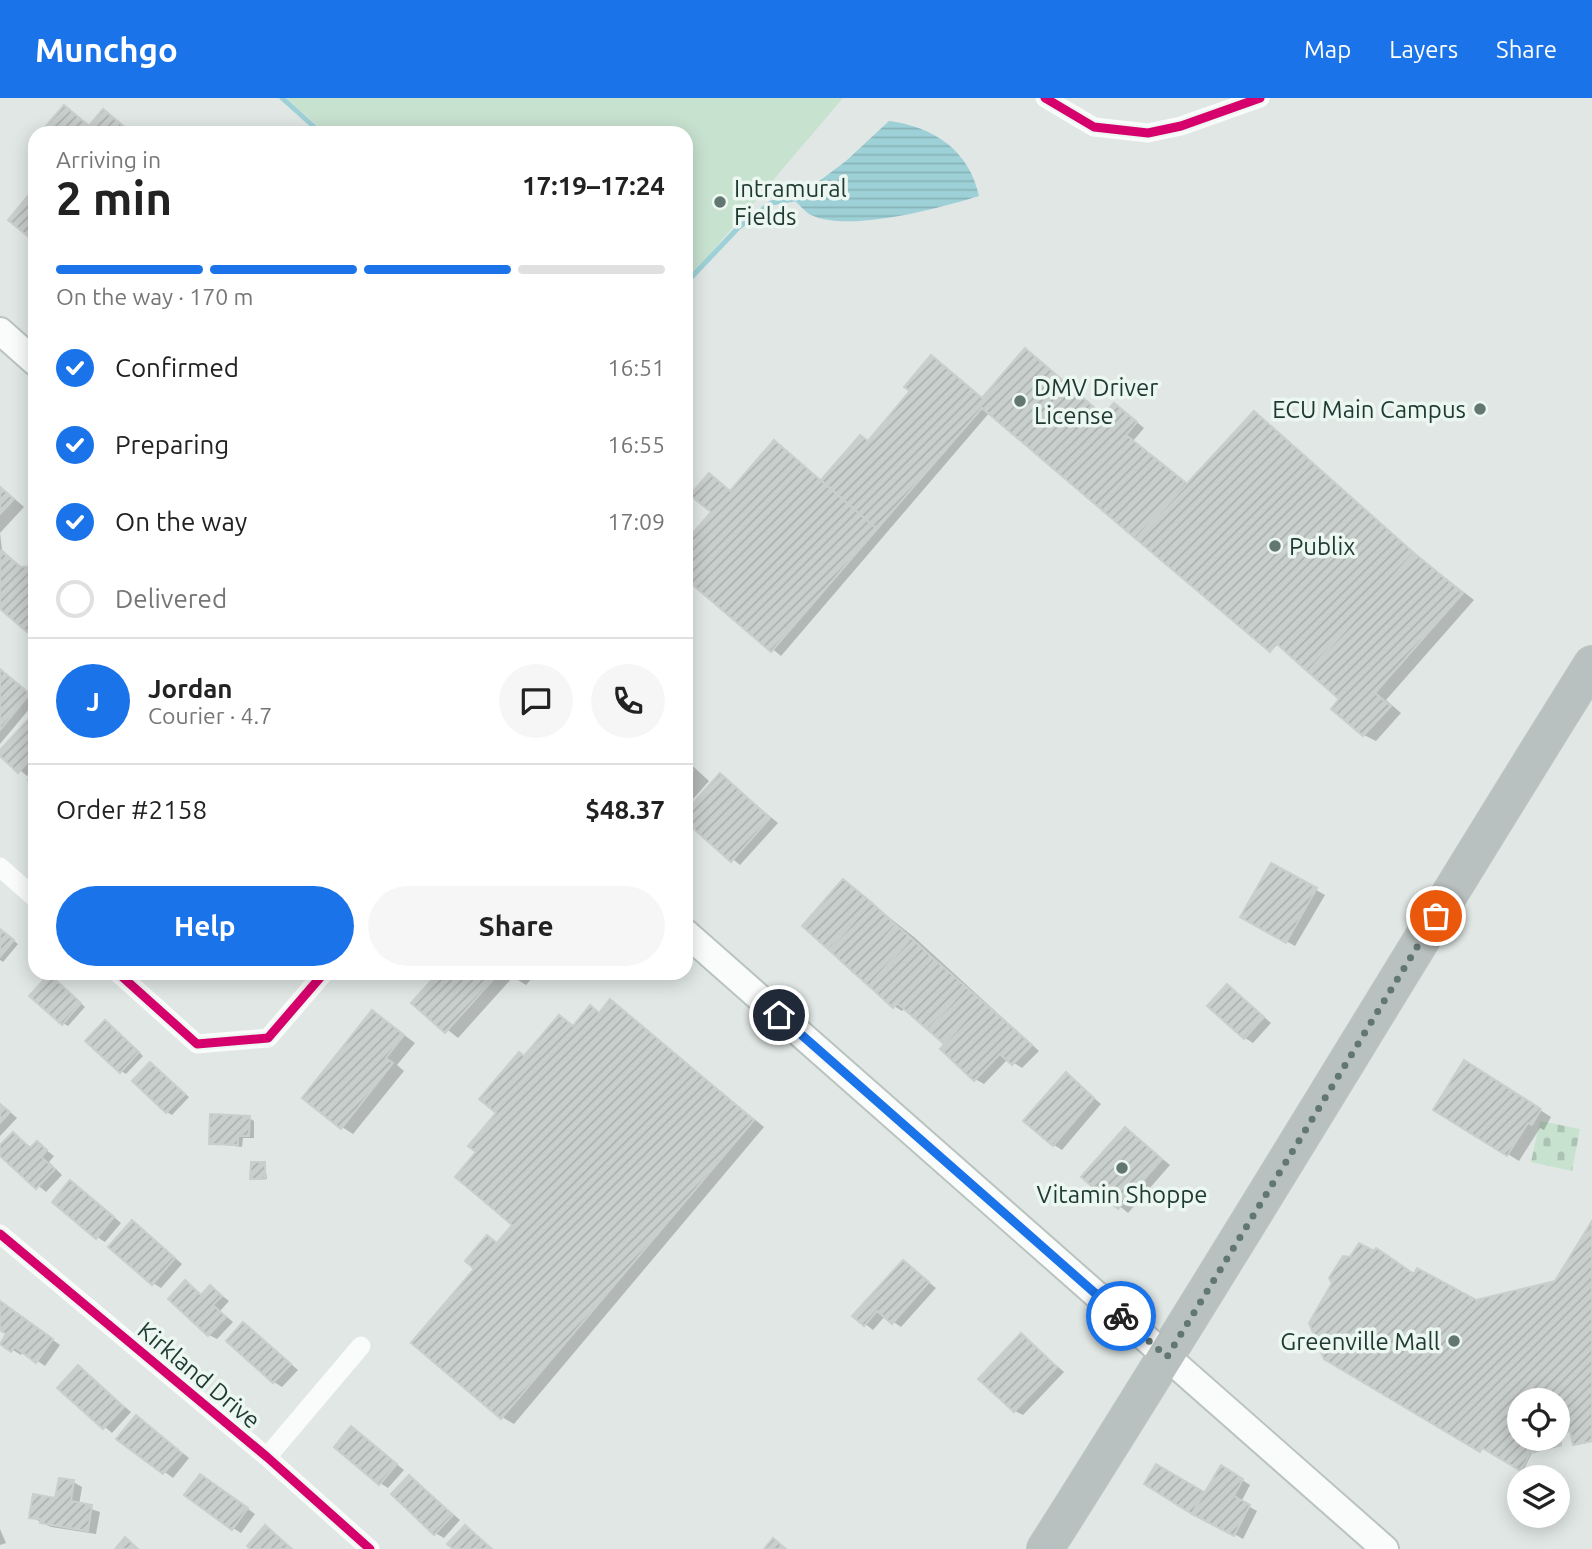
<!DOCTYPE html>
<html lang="en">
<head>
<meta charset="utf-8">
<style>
	:root { --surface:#fff; --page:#f6f6f6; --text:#222; --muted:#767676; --line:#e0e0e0; --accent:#1a73e8 }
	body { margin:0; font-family:Ubuntu,sans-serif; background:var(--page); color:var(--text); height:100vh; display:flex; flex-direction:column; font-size:26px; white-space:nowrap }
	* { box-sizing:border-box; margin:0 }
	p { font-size:23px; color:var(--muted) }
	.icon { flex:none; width:38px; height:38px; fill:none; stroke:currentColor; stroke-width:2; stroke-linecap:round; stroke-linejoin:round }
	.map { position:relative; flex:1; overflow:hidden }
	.sheet { position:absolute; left:28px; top:28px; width:665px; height:854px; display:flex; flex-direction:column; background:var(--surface); border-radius:21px; box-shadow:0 4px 18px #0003 }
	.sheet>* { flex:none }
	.fabs { position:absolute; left:1507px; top:1290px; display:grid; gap:14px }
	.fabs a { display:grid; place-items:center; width:63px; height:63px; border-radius:50%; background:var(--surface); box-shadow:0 4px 18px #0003; font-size:35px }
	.pin { position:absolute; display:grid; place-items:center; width:60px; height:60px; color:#fff; margin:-30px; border:4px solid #fff; border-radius:50%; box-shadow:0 2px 7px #0007 }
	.courier { position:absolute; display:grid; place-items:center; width:70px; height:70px; margin:-35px; border:5px solid #1a73e8; border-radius:50%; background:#fff; color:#222; box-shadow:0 2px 9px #0007 }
	.overview em { font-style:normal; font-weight:700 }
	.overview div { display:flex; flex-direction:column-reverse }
	.overview { display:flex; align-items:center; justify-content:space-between; height:119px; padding:0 28px }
	h1 { font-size:46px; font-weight:700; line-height:52px }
	.bar { display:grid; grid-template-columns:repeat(4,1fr); gap:10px 7px; align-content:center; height:84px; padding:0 28px }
	.bar i { height:9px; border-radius:5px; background:var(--line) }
	.bar .current { background:var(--accent) }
	.bar p { grid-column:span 4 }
	.line { display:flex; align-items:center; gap:18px; padding:0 28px; border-top:2px solid var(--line) }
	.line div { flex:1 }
	.round { display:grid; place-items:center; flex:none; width:74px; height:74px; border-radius:37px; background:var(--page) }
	ol { padding:0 28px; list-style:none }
	li { display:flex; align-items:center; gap:21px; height:77px }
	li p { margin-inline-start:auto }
	li .icon { padding:7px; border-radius:50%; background:var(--accent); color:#fff; stroke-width:4 }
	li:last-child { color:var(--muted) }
	li i { width:38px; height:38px; border:4px solid var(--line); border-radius:50% }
	.action { display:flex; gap:14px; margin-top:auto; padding:14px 28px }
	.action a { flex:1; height:80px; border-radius:42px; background:var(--accent); color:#fff; font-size:28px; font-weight:700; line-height:80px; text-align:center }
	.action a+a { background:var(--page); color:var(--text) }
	header { display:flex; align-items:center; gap:42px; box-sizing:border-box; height:98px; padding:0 35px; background:var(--accent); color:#fff }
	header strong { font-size:33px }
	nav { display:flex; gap:38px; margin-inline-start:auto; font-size:24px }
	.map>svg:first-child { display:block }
	.grass { fill:#c8e2d0 }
	.cemetery { fill:url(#cemetery-stones) }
	.water { fill:url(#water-rules) }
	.shadow { fill:#0003; fill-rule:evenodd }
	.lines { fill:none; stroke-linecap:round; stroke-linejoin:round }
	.stream { stroke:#9ed1d7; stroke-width:5 }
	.building { fill:url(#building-hatch); stroke:#c9cfcd; stroke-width:2; fill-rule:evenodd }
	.secondary-casing { stroke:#b9c4bf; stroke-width:30 }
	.highway-casing { stroke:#bac4c1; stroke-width:38 }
	.street { stroke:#fafbfb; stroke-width:19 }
	.secondary { stroke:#fafbfb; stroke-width:26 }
	.highway { stroke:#b8c1bf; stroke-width:35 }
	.cycleway-casing { stroke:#edf7f2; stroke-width:13 }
	.cycleway { stroke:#d6006c; stroke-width:9 }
	.done { stroke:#627770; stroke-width:7; stroke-dasharray:0 12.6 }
	.route { stroke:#1a73e8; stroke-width:9 }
	.poi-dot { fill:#627770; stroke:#edf7f2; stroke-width:2.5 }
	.labels { text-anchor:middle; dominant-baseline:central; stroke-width:7; stroke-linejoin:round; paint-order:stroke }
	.poi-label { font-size:24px; fill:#1e3a32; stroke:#edf7f2; text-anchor:start }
	.street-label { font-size:24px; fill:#1e3a32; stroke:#edf7f2 }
</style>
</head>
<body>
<header>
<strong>Munchgo</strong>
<nav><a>Map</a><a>Layers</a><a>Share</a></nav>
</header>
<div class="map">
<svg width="1592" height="1451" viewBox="0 0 1592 1451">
	<defs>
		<pattern id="cemetery-stones" width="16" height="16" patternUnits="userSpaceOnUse" patternTransform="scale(1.75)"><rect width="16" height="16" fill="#c8e2d0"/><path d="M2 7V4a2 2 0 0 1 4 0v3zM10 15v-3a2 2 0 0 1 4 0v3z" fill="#abc3b3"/></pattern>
		<pattern id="water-rules" width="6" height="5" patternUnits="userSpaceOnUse" patternTransform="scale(1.75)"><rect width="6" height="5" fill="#9ed1d7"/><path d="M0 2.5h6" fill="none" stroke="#88b4b9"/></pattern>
		<pattern id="building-hatch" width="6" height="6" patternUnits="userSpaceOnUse" patternTransform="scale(1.75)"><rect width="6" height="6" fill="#c9cfcd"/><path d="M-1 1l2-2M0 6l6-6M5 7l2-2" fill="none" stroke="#acb2b0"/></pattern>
	</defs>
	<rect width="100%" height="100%" fill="#e0e7e4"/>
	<!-- grass -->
	<path class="grass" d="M286 0H843L686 184V35H326Z"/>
	<!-- cemetery -->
	<path class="cemetery" d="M1540 1023 1580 1031 1572 1073 1531 1064Z"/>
	<!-- water -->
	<path class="water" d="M889 23C934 29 969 52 979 98 940 110 849 135 811 117 805 114 799 106 794 102L846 63Z"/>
	<!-- shadow -->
	<path class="shadow" d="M64 9 91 28 104 13 134 35H42Z
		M1033 257 1104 318 1114 307 1122 312 1144 330 1133 343 1188 387 1417 458 1474 502 1386 602 1401 615 1376 643 1364 637 1341 601 1279 545 1271 553 990 314 781 558 686 479V446L713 414 709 377 731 394 775 344 822 383 861 339 869 344 912 293 932 259 983 300Z
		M0 388 24 409 0 435 2 452 23 470H35V537L0 509Z
		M0 571 35 600V604L0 646Z
		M35 616V670L27 678 0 655Z
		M686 662 709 683 686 709Z
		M720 677 778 725 740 767 686 722V716Z
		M1272 767 1325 797 1295 848 1243 819Z
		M843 783 914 839 1039 953 1022 970 1008 961 984 986 975 981 937 937 905 910 902 913 894 908Z
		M0 832 18 846 3 864 0 862Z
		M440 875H536L526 887 513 879 458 940 414 905Z
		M54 881 85 909 68 928 63 925Z
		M1228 888 1271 925 1253 945 1245 940Z
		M611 903 764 1029 514 1326 502 1319 476 1171 488 1139 499 1146 515 1127 478 1054 525 960 560 919 575 928 591 910 601 915Z
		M373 914 415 945 397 967 404 973 353 1036 342 1029Z
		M110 927 143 958 126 976 121 973Z
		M151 966 189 999 172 1017 167 1014Z
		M1476 971 1551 1019 1544 1032 1540 1030 1519 1063 1436 1011Z
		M1066 976 1101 1006 1062 1052 1054 1047Z
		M0 1005 17 1020 0 1038Z
		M249 1020 254 1023V1040H243L242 1049 211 1045Z
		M1126 1031 1170 1067 1128 1115 1084 1079Z
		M13 1036 32 1050 37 1045 54 1058 49 1064 62 1077 46 1094 0 1056V1050Z
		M265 1066 267 1081 252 1080Z
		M78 1089 121 1125 105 1144 97 1139Z
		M1592 1127V1344L1576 1347 1572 1333 1560 1336 1562 1348 1532 1355 1523 1373 1485 1350 1481 1352 1325 1259 1415 1178 1475 1203 1556 1185ZM1519 1302H1558V1340H1519Z
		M140 1129 182 1166 161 1190 153 1185Z
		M903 1164 936 1190 901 1229 885 1218 873 1232 855 1218Z
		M185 1184 203 1198 211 1189 229 1203 220 1213 233 1224 217 1241 209 1237Z
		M0 1205 60 1247 45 1268 23 1253 21 1257 2 1245 9 1236 0 1229Z
		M244 1226 298 1272 282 1289 274 1284Z
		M1021 1237 1064 1274 1023 1317 1015 1313Z
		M78 1269 131 1314 112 1335 59 1290Z
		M137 1319 189 1360 173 1380 118 1340Z
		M352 1330 404 1372 388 1390 380 1385Z
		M1156 1368 1205 1397 1230 1374 1250 1387 1241 1404 1257 1413 1243 1441 1146 1385Z
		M410 1379 460 1422 444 1440 435 1435Z
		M209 1383 255 1416 241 1435 233 1430Z
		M73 1384 82 1389 79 1407 100 1414 96 1436 51 1429 31 1419 57 1402Z
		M0 1431 6 1445 0 1447Z"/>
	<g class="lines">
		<!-- stream -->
		<path class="stream" d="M282 0 321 35
			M686 185 738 130 771 105 800 100"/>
	</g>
	<!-- building -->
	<path class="building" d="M64 7 89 28 103 11 132 35H40Z
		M35 89V144L8 122Z
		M1025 250 1103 317 1114 305 1137 324 1126 337 1185 384 1136 441 982 310 877 431 821 382 860 337 868 343 910 293 904 289 931 257 982 300Z
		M1254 313 1414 455 1308 574 1276 545 1270 554 1136 441Z
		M774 342 877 431 771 554 686 481V443L711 414 690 397 709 375 730 393Z
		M0 389 14 401 0 416Z
		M0 452 20 469 35 468V525L27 534 0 511Z
		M1414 455 1463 495 1375 595 1391 608 1363 638 1331 611 1339 601 1308 574Z
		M0 571 30 596 0 632Z
		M35 614V656L18 675 0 658V652Z
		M686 665 693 672 686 680Z
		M35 672V687L28 682Z
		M720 675 770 720 731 764 686 724V713Z
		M1271 765 1317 790 1286 845 1240 819Z
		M843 781 871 804 829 852 802 828Z
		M871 804 896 827 854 875 829 852Z
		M896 827 911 840 869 888 854 875Z
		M0 831 14 842 0 859Z
		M911 840 935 862 893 910 869 888Z
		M935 862 966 889 928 932 897 905Z
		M438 875H499L445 935 411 905Z
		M49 876 81 905 62 927 29 898Z
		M1227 886 1264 919 1244 941 1207 908Z
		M966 889 982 903 944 946 928 932Z
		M610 901 754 1022 501 1321 411 1245 474 1171 465 1163 487 1137 497 1145 512 1127 455 1079 476 1054 468 1048 496 1015 479 1001 519 954 524 958 559 917 573 928 590 907 599 915Z
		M982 903 1032 947 1012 967 1000 956 974 983 940 951Z
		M372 912 404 937 386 960 393 965 341 1031 302 1000Z
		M105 922 139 954 120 975 85 943Z
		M1464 962 1541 1011 1532 1027 1528 1025 1507 1058 1433 1012Z
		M150 964 185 996 166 1015 132 983Z
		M1066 974 1094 1000 1053 1048 1023 1023Z
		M0 1006 10 1014 0 1025Z
		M210 1016 250 1018 249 1038H238V1047L209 1046Z
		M1125 1029 1162 1061 1118 1111 1081 1079Z
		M13 1034 30 1050 37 1043 47 1052 41 1059 55 1071 36 1091 0 1058V1047Z
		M251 1064H265V1081H250Z
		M70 1082 114 1119 96 1141 52 1104Z
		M132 1122 175 1160 152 1187 108 1149Z
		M1592 1123V1343L1573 1347 1570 1333 1559 1335 1561 1347 1530 1355 1521 1373 1482 1350 1480 1354 1324 1261 1309 1225 1332 1185 1329 1180 1343 1158 1350 1159 1359 1145 1374 1153 1376 1150 1414 1176 1417 1170 1476 1202 1555 1183ZM1519 1302H1558V1340H1519Z
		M903 1162 929 1184 892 1226 877 1213 864 1228 852 1218Z
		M185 1182 201 1197 210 1187 222 1198 213 1207 226 1219 208 1238 168 1201Z
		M0 1203 53 1241 36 1265 15 1249 11 1254 0 1246 6 1236 0 1232Z
		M243 1224 291 1266 273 1285 226 1243Z
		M1021 1235 1057 1269 1014 1314 978 1281Z
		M78 1267 124 1309 103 1331 57 1290Z
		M136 1317 182 1355 163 1376 116 1341Z
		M351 1328 397 1366 379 1387 334 1349Z
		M1156 1366 1204 1394 1192 1416 1144 1386Z
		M1221 1367 1243 1381 1234 1398 1250 1407 1234 1438 1192 1416Z
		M200 1376 248 1410 232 1432 184 1397Z
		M409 1377 453 1417 434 1437 391 1396Z
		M59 1380 74 1382 71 1403 92 1407 88 1433 40 1425 41 1421 29 1420 33 1396 55 1400Z
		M265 1427 292 1451H250L247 1448Z
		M465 1427 492 1451H453L447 1446Z
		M125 1439 138 1451H115Z
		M773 1440 786 1451H764Z"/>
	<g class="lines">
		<!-- secondary casing -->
		<g class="secondary-casing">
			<path id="secondary" d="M0 233 35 264
				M686 835 1385 1451"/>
		</g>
		<!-- highway casing -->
		<g class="highway-casing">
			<path id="highway" d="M1045 1451C1231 1158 1408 860 1592 566"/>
		</g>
		<!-- street -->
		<path class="street" d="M1045 0 1094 29 1148 35 1181 28 1260 0
			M0 769 35 800
			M118 875 197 946 268 940 324 875
			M0 1136 267 1359 370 1451
			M267 1359 361 1248"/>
		<!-- secondary -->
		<use href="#secondary" class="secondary"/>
		<!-- highway -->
		<use href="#highway" class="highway"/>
		<!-- cycleway casing -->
		<g class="cycleway-casing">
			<path id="cycleway" d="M1045 0 1094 29 1148 35 1181 28 1260 0
				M118 875 197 946 268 940 324 875
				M0 1136 267 1359 370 1451"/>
		</g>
		<!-- cycleway -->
		<use href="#cycleway" class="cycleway"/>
	</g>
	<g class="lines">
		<!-- done -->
		<path class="done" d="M1121 1218 1167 1259 1436 818"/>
		<!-- route -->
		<path class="route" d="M779 917 1121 1218"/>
	</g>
	<!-- markers -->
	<g class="poi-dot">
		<circle cx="720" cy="104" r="7"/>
		<circle cx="1020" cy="303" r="7"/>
		<circle cx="1480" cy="311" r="7"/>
		<circle cx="1275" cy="448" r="7"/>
		<circle cx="1122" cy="1070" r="7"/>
		<circle cx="1454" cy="1243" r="7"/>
	</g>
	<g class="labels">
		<!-- poi labels -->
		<g class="poi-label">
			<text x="734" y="90">Intramural<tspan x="734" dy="28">Fields</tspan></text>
			<text x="1034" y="289">DMV Driver<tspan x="1034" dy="28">License</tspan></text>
			<text x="1466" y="311" text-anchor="end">ECU Main Campus</text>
			<text x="1289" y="448">Publix</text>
			<text x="1122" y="1096" text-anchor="middle">Vitamin Shoppe</text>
			<text x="1440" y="1243" text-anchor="end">Greenville Mall</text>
		</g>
		<!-- street labels -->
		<g class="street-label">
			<text transform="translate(199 1277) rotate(40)">Kirkland Drive</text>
		</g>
	</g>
</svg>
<div class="fabs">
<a><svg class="icon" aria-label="locate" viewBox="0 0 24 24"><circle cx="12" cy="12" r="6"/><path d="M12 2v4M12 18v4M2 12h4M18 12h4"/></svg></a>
<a><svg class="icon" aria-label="layers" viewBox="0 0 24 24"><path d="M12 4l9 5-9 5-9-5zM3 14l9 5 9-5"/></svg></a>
</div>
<div class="pin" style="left:1436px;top:818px;background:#ea580c"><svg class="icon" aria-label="bag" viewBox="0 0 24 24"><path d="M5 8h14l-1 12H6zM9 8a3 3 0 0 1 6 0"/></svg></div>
<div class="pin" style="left:779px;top:917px;background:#1f2937"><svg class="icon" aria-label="home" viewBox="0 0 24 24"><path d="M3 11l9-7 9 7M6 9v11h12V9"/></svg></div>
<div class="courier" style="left:1121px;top:1218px"><svg class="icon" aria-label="bike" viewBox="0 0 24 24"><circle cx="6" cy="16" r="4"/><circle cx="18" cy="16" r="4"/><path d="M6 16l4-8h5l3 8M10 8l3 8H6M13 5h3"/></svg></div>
<section class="sheet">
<div class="overview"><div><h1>2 min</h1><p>Arriving in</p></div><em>17:19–17:24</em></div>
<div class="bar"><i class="current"></i><i class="current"></i><i class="current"></i><i></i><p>On the way · 170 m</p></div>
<ol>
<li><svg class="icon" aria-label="check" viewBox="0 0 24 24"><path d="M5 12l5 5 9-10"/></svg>Confirmed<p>16:51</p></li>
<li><svg class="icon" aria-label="check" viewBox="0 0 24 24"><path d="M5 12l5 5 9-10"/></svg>Preparing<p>16:55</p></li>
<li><svg class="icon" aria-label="check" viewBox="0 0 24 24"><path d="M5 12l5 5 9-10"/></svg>On the way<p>17:09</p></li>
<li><i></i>Delivered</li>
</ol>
<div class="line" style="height:126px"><b class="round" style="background:var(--accent);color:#fff">J</b><div><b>Jordan</b><p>Courier · 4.7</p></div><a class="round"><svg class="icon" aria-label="chat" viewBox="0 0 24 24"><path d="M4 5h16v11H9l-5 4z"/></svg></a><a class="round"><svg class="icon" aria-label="phone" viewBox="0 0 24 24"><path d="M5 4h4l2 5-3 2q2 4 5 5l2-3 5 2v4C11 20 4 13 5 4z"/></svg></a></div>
<div class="line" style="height:91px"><div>Order #2158</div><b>$48.37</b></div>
<div class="action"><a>Help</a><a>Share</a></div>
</section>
</div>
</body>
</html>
